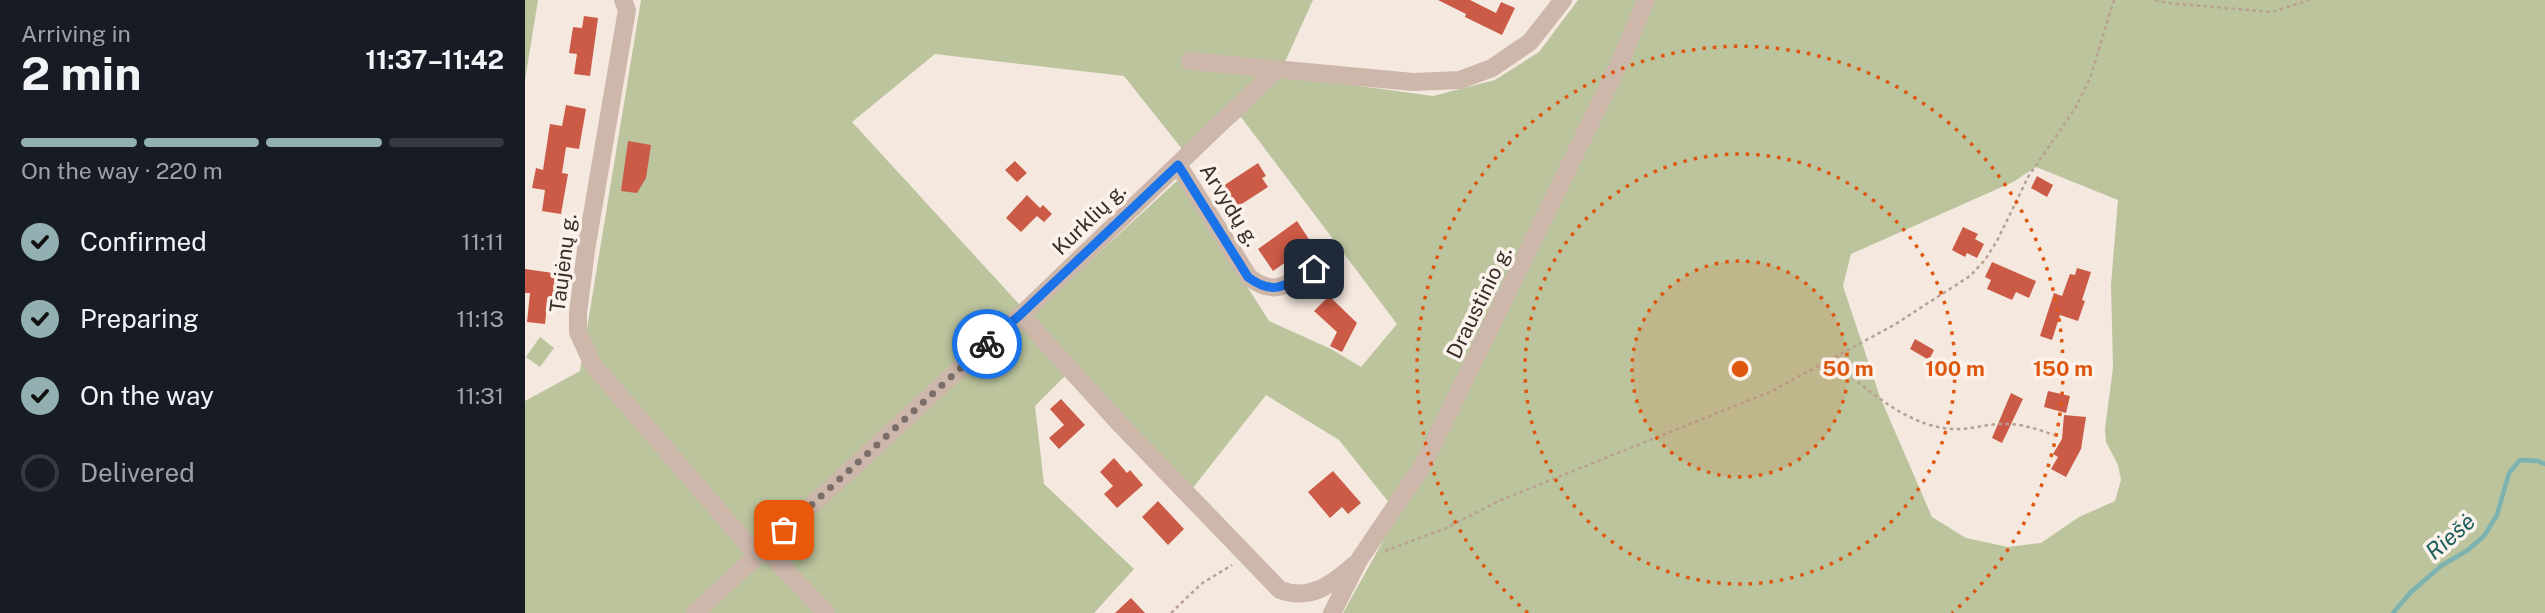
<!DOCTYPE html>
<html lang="en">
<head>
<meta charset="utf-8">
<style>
	:root { --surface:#171b24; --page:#20242c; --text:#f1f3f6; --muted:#9ea1a6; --line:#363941; --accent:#92b0b1 }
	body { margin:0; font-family:"Public Sans",sans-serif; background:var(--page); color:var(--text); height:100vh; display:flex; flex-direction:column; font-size:26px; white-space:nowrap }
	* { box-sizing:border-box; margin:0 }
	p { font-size:23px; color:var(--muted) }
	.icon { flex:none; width:38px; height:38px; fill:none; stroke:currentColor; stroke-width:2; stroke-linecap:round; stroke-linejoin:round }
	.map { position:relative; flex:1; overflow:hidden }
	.details { display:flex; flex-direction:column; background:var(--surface); width:525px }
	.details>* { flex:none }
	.pin { position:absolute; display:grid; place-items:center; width:60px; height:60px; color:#fff; margin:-30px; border-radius:14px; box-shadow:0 4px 10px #0006 }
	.courier { position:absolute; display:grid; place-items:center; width:70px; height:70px; margin:-35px; border:5px solid #1a73e8; border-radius:50%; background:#fff; color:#222; box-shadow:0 2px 9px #0007 }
	.summary em { font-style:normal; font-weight:700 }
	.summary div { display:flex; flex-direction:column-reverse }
	.summary { display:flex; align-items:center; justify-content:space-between; height:119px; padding:0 21px }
	h1 { font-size:46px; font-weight:700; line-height:52px }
	.bar { display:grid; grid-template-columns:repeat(4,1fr); gap:10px 7px; align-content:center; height:84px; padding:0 21px }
	.bar i { height:9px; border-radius:5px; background:var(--line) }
	.bar .on { background:var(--accent) }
	.bar p { grid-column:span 4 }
	ol { padding:0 21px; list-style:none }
	li { display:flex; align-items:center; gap:21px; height:77px }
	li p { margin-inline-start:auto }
	li .icon { padding:7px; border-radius:50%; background:var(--accent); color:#111; stroke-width:4 }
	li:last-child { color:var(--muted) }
	li i { width:38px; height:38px; border:4px solid var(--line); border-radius:50% }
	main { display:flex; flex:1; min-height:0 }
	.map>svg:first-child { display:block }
	.green { fill:#bbc49d; fill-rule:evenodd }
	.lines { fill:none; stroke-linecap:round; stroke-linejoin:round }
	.stream { stroke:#7cb2b0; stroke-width:4.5 }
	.building { fill:#cb5a46 }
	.path { stroke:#b9a094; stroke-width:2.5; stroke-dasharray:3.5 3.5; stroke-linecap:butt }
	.minor { stroke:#cdb6aa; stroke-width:18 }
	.done { stroke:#7b6e69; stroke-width:7; stroke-dasharray:0 12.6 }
	.route { stroke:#1a73e8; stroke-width:9 }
	.ring { fill:none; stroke:#df570e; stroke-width:3.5; stroke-dasharray:3.5 7 }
	.labels { text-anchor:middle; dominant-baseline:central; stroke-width:7; stroke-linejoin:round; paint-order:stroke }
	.street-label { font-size:21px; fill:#3a2d2a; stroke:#fbf2ec }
	.water-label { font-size:23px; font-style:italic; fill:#1d5e5c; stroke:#fbf2ec }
	.centre { fill:#df570e; stroke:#fbf2ec; stroke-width:3.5 }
	.ring-label { font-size:21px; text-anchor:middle; font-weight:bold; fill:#df570e; stroke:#fbf2ec; stroke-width:7; stroke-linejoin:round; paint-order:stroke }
</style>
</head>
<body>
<main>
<section class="details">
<div class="summary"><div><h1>2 min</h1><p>Arriving in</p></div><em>11:37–11:42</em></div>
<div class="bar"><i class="on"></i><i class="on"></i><i class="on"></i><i></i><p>On the way · 220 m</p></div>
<ol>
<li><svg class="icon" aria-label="check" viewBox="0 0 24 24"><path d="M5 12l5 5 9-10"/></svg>Confirmed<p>11:11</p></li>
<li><svg class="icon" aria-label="check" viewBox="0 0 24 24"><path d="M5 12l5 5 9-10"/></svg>Preparing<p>11:13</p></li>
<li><svg class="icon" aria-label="check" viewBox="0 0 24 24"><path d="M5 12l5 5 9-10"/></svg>On the way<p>11:31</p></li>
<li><i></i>Delivered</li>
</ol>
</section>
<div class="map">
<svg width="2020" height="613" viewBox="0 0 2020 613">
	<rect width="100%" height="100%" fill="#f4e8df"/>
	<!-- green -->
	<path class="green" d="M0 0H13L0 80Z
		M116 0H788L754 75 908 96 970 80 1014 52 1053 0H2020V613H818L873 514 814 440 741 395 667 489 550 366 510 406 519 484 609 569 569 613H0V401L55 371ZM410 54 599 76 665 159 716 117 872 324 836 367 806 349 744 321 654 179 505 316 327 122ZM1511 167 1593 200 1586 285 1588 368 1580 429 1581 442 1593 465 1596 480 1590 501 1554 517 1516 543 1483 547 1441 538 1407 517 1355 397 1318 286 1326 254 1488 182Z
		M15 337 29 348 15 367 1 357Z"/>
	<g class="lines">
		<!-- stream -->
		<path class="stream" d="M1868 613 1886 592 1916 566 1943 550 1959 536 1972 515 1984 473 1995 460 2013 461 2020 464"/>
	</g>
	<!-- building -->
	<path class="building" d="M913 0H945L971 13 976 2 990 8 977 35 940 17 941 14Z
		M59 16 73 18 65 76 49 74 52 54 44 53 48 27 57 28Z
		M41 105 61 109 54 149 41 147 37 173 43 174 36 214 17 211 20 190 7 188 11 168 18 170 25 124 37 126Z
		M103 141 126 145 121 178 112 193 96 191Z
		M490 161 502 173 492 182 480 170Z
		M733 163 741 176 737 178 743 187 709 209 695 188Z
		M1512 176 1528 185 1522 197 1506 188Z
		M502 195 515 208 518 205 527 214 519 222 512 216 496 232 481 218Z
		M772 221 787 244 748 271 733 249Z
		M1438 227 1453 234 1450 239 1459 244 1452 258 1442 253 1440 257 1427 250Z
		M1467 262 1511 281 1504 298 1491 292 1487 300 1462 289 1466 280 1460 277Z
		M1552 268 1566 272 1557 300 1560 301 1553 321 1535 315 1527 340 1515 336 1529 293 1537 296 1545 274 1550 275Z
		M0 269 35 274 32 298 23 297 20 324 2 322 5 293H0Z
		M804 296 832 323 817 352 805 346 812 332 789 311Z
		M1390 339 1409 350 1404 360 1385 349Z
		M1523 391 1545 396 1541 413 1519 407Z
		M1486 393 1498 399 1477 443 1467 438Z
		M536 399 560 425 534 449 524 438 539 425 525 409Z
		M1539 415 1561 417 1556 449 1541 477 1526 469 1533 457 1528 454 1537 439Z
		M589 458 602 473 605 470 618 485 592 508 579 494 588 486 575 472Z
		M808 471 836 503 823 514 817 507 805 518 783 492Z
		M633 501 659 529 643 545 617 517Z
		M606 598 620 613H590Z"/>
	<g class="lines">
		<!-- path -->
		<path class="path" d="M1630 0 1643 3 1747 12 1784 0
			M1306 359C1340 388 1385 430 1433 429 1447 429 1462 424 1476 424 1495 423 1512 429 1529 435
			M860 551 921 528 976 500 1247 391 1369 325 1445 276 1460 260 1472 241 1503 177 1551 107 1565 78 1589 0
			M646 613 676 584 707 565"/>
		<!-- minor -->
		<path class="minor" d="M98 0 102 10 61 250 53 313V332L68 365 232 555
			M665 61 888 82 935 80 967 68 1005 42 1038 0
			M653 165 724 277C750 298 764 283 789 269
			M496 315 594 423 755 590C785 601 806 585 829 565
			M240 548 301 613
			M170 613 455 350 496 315 751 70
			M807 613 834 560 897 467 1096 60 1121 0"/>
	</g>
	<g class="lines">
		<!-- done -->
		<path class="done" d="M259 530 462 344"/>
		<!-- route -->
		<path class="route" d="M462 344 495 315 653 165 723 277C750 298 764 283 789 269"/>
	</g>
	<!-- distance rings -->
	<circle cx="1215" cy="369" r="108" fill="#df570e" fill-opacity=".12"/>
	<g class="ring">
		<circle cx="1215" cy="369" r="108"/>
		<circle cx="1215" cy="369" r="215"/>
		<path d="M1003 613A323 323 0 1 1 1427 613"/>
	</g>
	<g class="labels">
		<!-- street labels -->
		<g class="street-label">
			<text transform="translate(705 205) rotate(58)">Arvydų g.</text>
			<text transform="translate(564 219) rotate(-44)">Kurklių g.</text>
			<text transform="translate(38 263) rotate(-83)">Taujėnų g.</text>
			<text transform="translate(954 302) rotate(-64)">Draustinio g.</text>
		</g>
		<!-- water labels -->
		<g class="water-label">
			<text transform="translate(1925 536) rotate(-41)">Riešė</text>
		</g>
	</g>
	<circle cx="1215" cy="369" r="10" class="centre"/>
	<g class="ring-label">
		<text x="1323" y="376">50 m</text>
		<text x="1430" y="376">100 m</text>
		<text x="1538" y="376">150 m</text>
	</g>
</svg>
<div class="pin" style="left:259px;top:530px;background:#ea580c"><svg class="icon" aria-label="bag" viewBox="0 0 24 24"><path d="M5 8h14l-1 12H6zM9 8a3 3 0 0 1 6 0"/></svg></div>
<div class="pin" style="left:789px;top:269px;background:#1f2937"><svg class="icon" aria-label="home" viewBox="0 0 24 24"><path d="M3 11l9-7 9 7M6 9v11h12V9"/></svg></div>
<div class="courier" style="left:462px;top:344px"><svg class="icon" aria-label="bike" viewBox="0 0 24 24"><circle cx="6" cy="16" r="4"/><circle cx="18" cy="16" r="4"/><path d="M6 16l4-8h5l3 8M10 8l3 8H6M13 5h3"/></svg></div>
</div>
</main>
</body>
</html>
